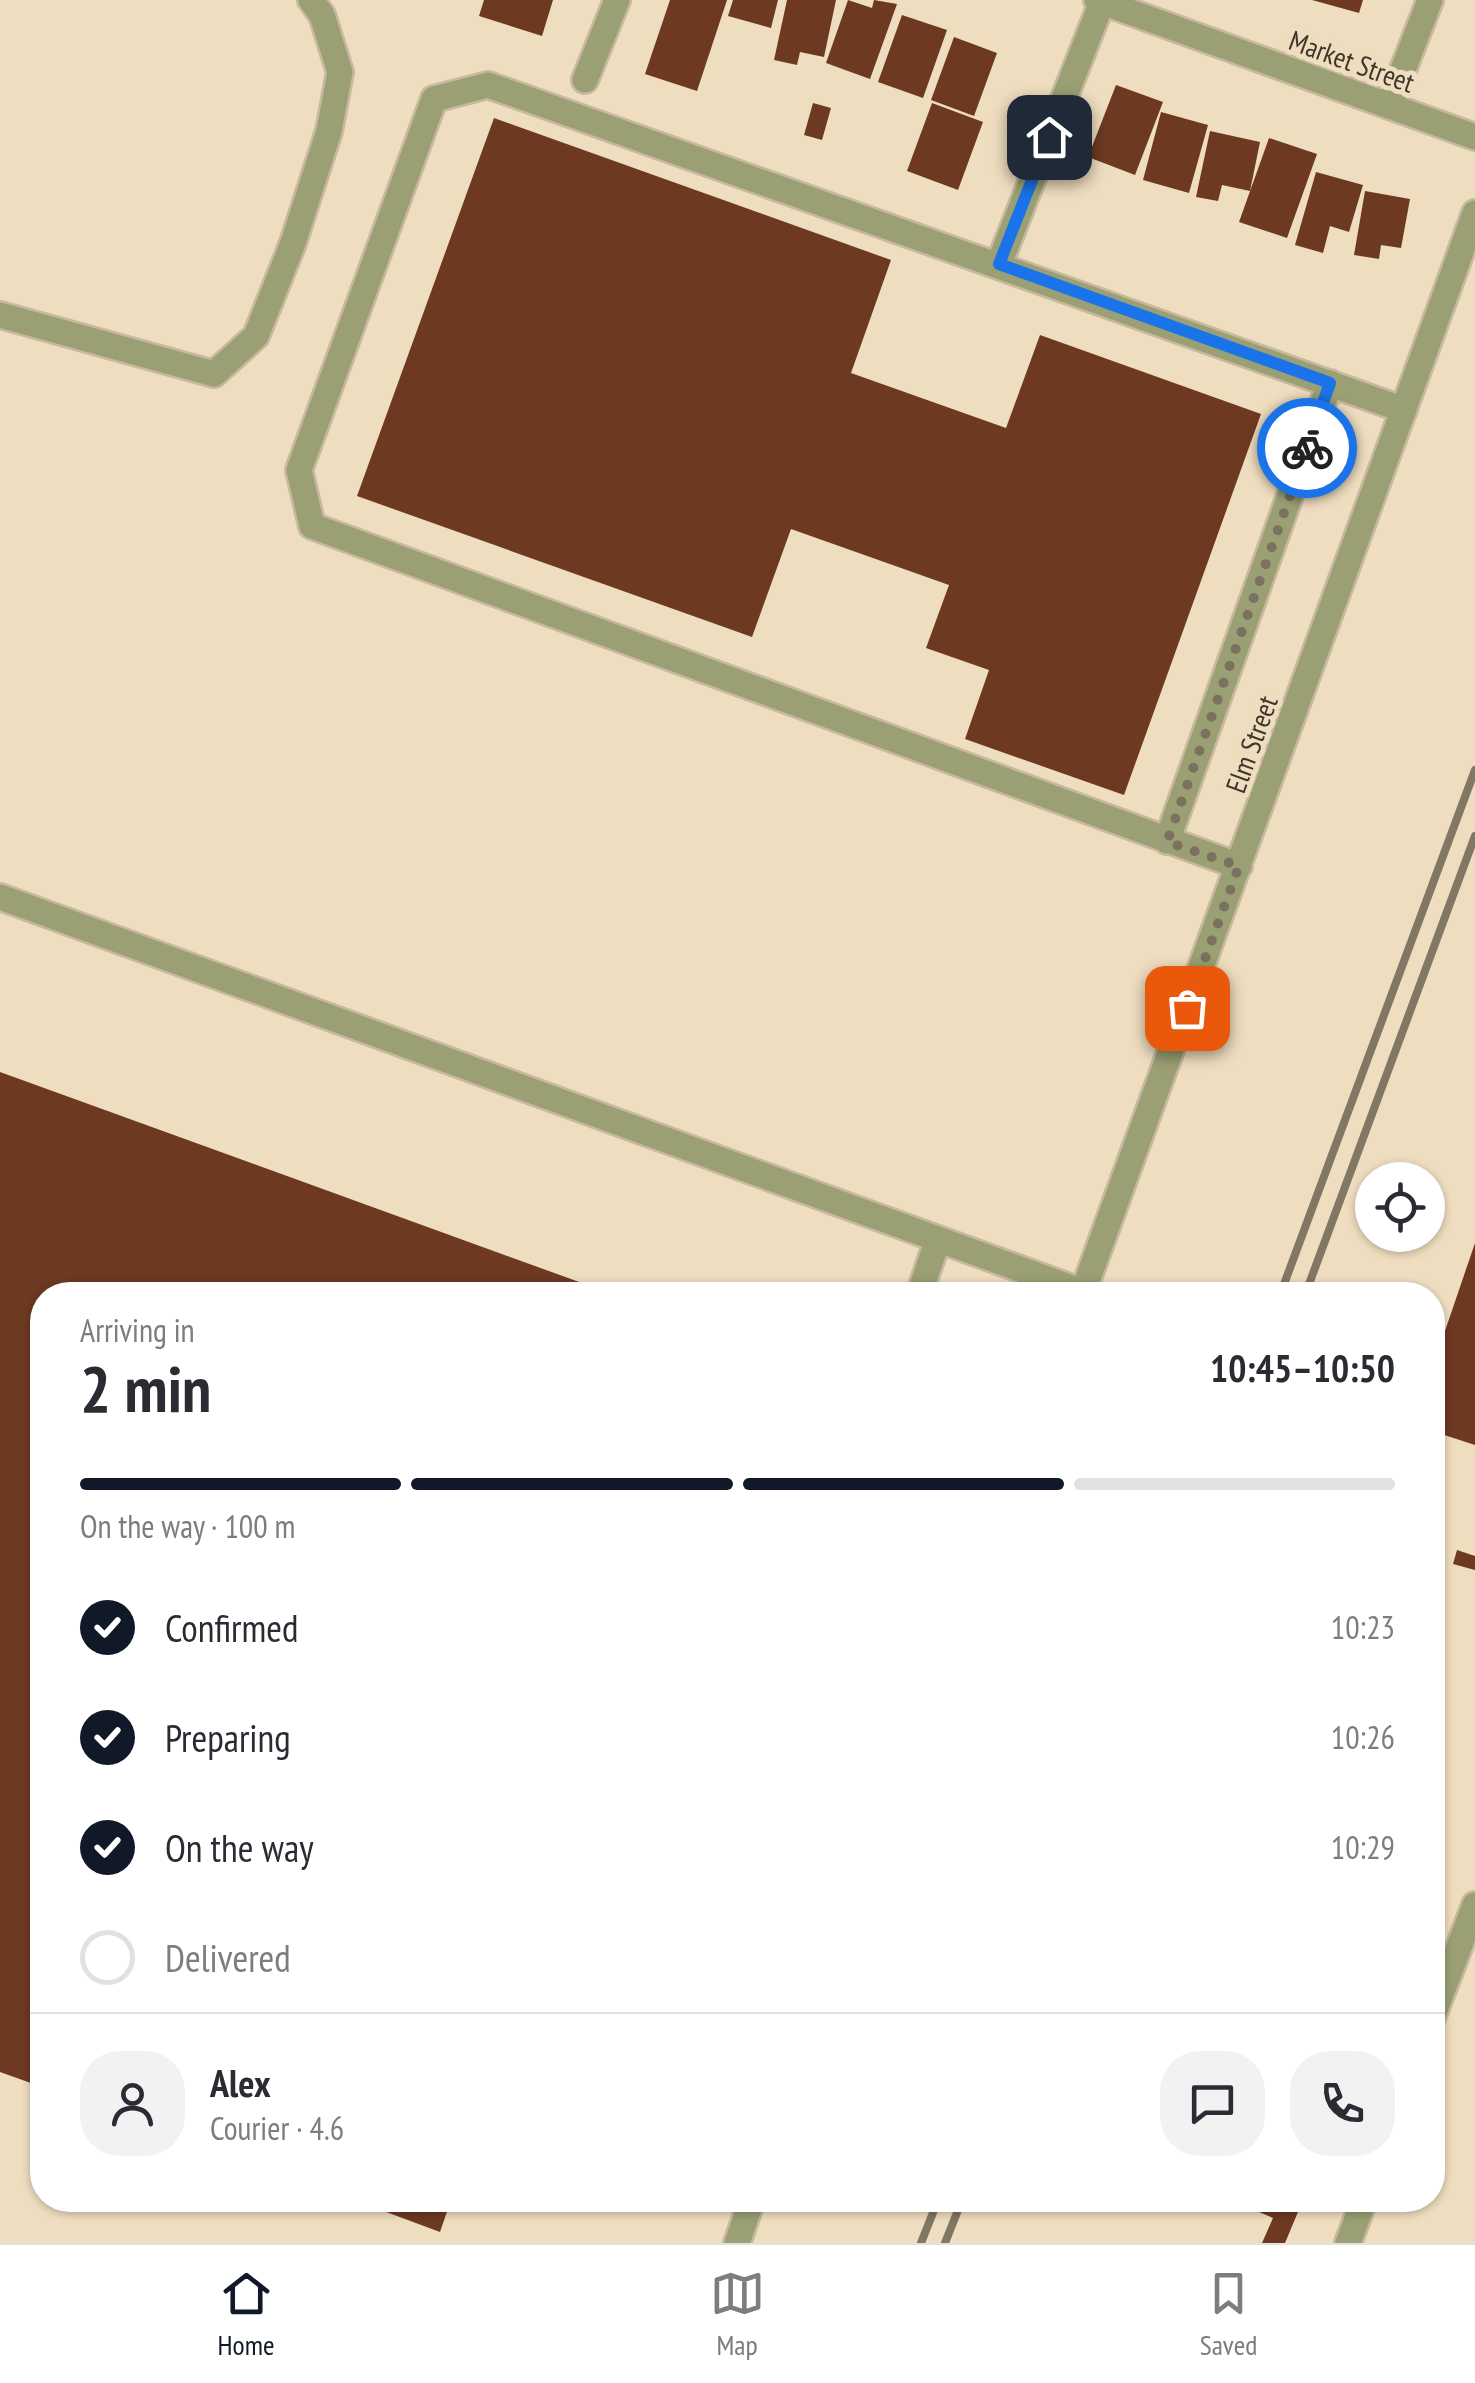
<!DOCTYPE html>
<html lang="en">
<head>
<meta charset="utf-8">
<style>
	:root { --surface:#fff; --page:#f2f2f3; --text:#2b2b33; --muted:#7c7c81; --line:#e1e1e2; --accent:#111827 }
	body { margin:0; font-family:"PT Sans Narrow",sans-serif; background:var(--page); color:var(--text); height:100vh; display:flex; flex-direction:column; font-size:38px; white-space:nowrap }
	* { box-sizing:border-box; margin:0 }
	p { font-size:32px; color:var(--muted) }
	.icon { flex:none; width:55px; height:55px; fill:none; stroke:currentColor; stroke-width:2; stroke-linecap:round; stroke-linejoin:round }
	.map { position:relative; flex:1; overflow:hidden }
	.side { position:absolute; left:30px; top:1282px; width:1415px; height:930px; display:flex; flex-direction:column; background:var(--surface); border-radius:40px; box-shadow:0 2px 8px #0004 }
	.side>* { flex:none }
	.tools { position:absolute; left:1355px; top:1162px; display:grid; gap:20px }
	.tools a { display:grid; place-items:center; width:90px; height:90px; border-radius:50%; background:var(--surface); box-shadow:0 2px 8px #0004; font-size:50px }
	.pin { position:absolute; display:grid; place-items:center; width:85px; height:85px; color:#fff; margin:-42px; border-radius:20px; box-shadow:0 5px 15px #0006 }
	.courier { position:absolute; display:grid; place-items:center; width:100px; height:100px; margin:-50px; border:8px solid #1a73e8; border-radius:50%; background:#fff; color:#222; box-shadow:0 2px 12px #0007 }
	.overview em { font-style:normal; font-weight:600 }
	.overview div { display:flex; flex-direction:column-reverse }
	.overview { display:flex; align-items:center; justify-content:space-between; height:170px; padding:0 50px }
	h1 { font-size:65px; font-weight:600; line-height:75px }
	.bar { display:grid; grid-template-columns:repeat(4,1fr); gap:15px 10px; align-content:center; height:120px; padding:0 50px }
	.bar i { height:12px; border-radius:8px; background:var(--line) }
	.bar .active { background:var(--accent) }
	.bar p { grid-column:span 4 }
	.line { display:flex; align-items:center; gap:25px; padding:0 50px; border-top:2px solid var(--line) }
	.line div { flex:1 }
	.round { display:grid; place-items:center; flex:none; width:105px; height:105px; border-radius:40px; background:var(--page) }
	ol { padding:0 50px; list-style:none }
	li { display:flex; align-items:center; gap:30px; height:110px }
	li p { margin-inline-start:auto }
	li .icon { padding:10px; border-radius:50%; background:var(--accent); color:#fff; stroke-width:4 }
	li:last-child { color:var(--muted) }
	li i { width:55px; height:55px; border:5px solid var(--line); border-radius:50% }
	.dock { display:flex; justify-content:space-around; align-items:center; height:140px; border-top:2px solid var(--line); background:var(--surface); font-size:28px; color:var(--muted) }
	.dock a { display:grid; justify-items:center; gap:5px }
	.dock .active { color:var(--accent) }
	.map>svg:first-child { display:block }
	.building { fill:#6d3921 }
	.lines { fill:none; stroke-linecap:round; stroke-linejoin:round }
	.minor-casing { stroke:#c8b89e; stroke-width:30 }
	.minor { stroke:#9aa073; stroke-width:25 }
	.rail { stroke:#827664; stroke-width:8 }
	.done { stroke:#7c705f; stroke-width:10; stroke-dasharray:0 18 }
	.route { stroke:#1a73e8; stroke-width:12 }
	.labels { text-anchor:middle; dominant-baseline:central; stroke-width:10; stroke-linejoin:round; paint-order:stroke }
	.street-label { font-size:28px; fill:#3e362b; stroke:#efddbf }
</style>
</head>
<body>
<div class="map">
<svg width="1475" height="2243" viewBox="0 0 1475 2243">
	<rect width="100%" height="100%" fill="#efddbf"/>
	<!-- building -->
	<path class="building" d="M484 0H553L542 36 479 16Z
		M670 0H727L697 91 645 74Z
		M733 0H778L771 28 728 16Z
		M787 0H836L824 57 800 52 797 65 774 60Z
		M848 0 872 8 874 0 897 4 870 79 826 63Z
		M1312 0H1363L1359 13Z
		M902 15 947 30 923 98 878 82Z
		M954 37 997 53 974 116 931 100Z
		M1116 85 1163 102 1135 175 1088 157Z
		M813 103 831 108 822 140 804 135Z
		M932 103 983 122 958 190 907 171Z
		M1161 112 1208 125 1189 193 1143 180Z
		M494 118 891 260 851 373 1006 428 1040 335 1261 414 1124 795 965 739 989 670 926 648 949 585 791 529 752 637 357 496Z
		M1210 131 1260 142 1250 191 1222 185 1218 201 1196 197Z
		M1269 138 1317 154 1287 238 1239 222Z
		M1316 172 1363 185 1349 232 1330 226 1323 253 1295 245Z
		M1365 191 1410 199 1401 248 1381 245 1379 259 1354 255Z
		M0 1072 615 1295H42V2087L0 2072Z
		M1475 1243V1445L1432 1431V1369Z
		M1457 1550 1475 1556V1570L1453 1564Z
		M354 2200H451L440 2232Z
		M1231 2200H1303L1285 2243H1262L1273 2218Z"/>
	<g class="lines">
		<!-- minor casing -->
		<g class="minor-casing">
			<path id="minor" d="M1097 0 1475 137
				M585 80 617 0
				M1389 106 1430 0
				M999 264 1102 2
				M0 315 214 374 256 336 293 243 329 131 340 72 322 15 311 0
				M1167 841 1330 383
				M1239 866 312 526 299 470 434 99 488 85 1404 410
				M0 897 1083 1292
				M919 1295 938 1239
				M1082 1295 1475 213
				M1432 2018 1475 1905
				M737 2243 752 2200
				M1348 2243 1364 2200"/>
		</g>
		<!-- minor -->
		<use href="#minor" class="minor"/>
		<!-- rail -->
		<path class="rail" d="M1280 1295 1475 770
			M1305 1295 1475 836
			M921 2243 938 2200
			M945 2243 962 2200"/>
	</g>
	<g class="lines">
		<!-- done -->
		<path class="done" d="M1187 1008 1239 866 1167 842 1307 448"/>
		<!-- route -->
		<path class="route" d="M1049 137 999 264 1330 383 1307 448"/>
	</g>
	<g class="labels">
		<!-- street labels -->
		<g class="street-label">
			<text transform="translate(1352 61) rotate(20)">Market Street</text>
			<text transform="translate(1251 744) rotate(-70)">Elm Street</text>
		</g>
	</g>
</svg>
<div class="tools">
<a><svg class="icon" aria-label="locate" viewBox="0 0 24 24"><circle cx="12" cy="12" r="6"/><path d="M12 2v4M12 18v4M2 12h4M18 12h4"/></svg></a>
</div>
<div class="pin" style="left:1187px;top:1008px;background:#ea580c"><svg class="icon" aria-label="bag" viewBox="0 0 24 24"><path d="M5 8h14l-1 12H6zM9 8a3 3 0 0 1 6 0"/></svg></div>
<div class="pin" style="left:1049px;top:137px;background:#1f2937"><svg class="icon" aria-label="home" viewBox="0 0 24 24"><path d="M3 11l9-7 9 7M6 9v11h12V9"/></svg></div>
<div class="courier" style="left:1307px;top:448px"><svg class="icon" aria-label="bike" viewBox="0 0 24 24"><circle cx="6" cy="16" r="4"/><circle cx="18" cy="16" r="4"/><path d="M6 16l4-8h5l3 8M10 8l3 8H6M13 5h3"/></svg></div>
<section class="side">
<div class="overview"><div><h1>2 min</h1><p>Arriving in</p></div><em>10:45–10:50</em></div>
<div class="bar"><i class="active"></i><i class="active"></i><i class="active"></i><i></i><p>On the way · 100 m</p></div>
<ol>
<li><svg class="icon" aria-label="check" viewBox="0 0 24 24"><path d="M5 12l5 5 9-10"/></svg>Confirmed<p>10:23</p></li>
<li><svg class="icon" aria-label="check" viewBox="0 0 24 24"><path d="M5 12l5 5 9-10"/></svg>Preparing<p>10:26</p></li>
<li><svg class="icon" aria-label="check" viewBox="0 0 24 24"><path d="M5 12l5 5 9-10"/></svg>On the way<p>10:29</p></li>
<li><i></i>Delivered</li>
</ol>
<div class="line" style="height:180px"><a class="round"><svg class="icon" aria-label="person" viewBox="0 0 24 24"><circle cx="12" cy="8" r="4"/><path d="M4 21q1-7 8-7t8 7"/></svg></a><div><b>Alex</b><p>Courier · 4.6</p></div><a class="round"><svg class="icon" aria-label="chat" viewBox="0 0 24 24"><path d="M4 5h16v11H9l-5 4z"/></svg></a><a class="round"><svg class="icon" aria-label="phone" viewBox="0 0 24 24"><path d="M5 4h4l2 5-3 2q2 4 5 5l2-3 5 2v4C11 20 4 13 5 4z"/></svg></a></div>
</section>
</div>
<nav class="dock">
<a class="active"><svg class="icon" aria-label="home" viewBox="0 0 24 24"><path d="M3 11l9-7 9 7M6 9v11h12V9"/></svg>Home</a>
<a><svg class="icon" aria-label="map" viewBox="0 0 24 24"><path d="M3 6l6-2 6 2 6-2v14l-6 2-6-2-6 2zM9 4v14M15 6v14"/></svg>Map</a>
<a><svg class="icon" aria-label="saved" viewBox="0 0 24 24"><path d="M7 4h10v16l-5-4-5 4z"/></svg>Saved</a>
</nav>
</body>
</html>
